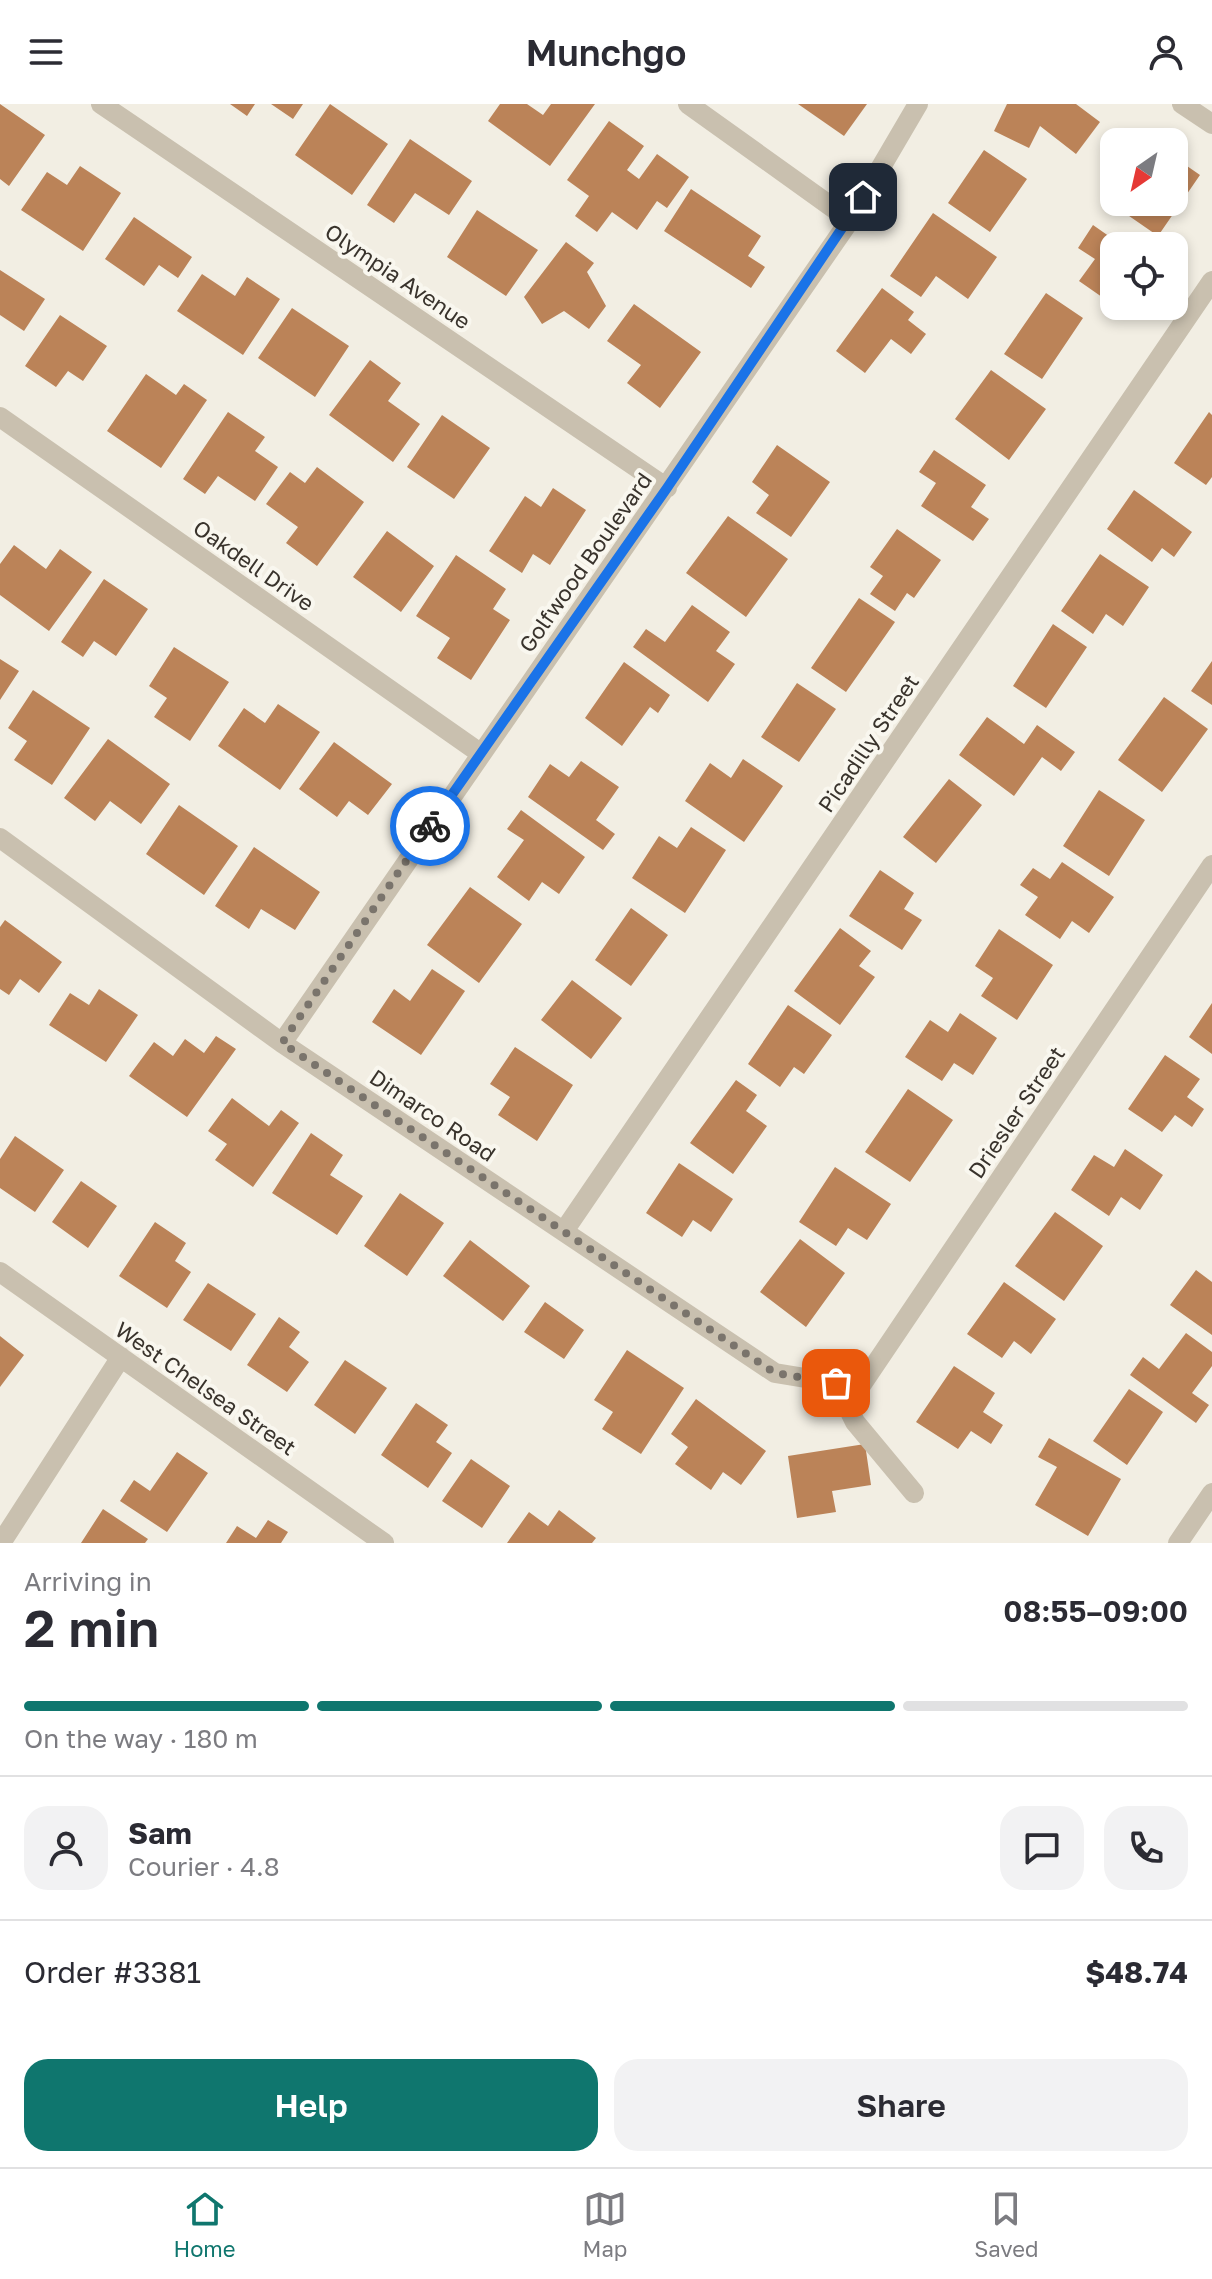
<!DOCTYPE html>
<html lang="en">
<head>
<meta charset="utf-8">
<style>
	:root { --surface:#fff; --page:#f2f2f3; --text:#2b2b33; --muted:#7c7c81; --line:#e1e1e2; --accent:#0f766e }
	body { margin:0; font-family:"Golos Text",sans-serif; background:var(--page); color:var(--text); height:100vh; display:flex; flex-direction:column; font-size:30px; white-space:nowrap }
	* { box-sizing:border-box; margin:0 }
	p { font-size:26px; color:var(--muted) }
	.icon { flex:none; width:44px; height:44px; fill:none; stroke:currentColor; stroke-width:2; stroke-linecap:round; stroke-linejoin:round }
	.map { position:relative; height:1439px; overflow:hidden }
	.side { display:flex; flex-direction:column; background:var(--surface); flex:1 }
	.side>* { flex:none }
	.needle { width:52px; rotate:214deg }
	.fabs { position:absolute; left:1100px; top:24px; display:grid; gap:16px }
	.fabs a { display:grid; place-items:center; width:88px; height:88px; border-radius:16px; background:var(--surface); box-shadow:0 4px 12px #0003; font-size:40px }
	.pin { position:absolute; display:grid; place-items:center; width:68px; height:68px; color:#fff; margin:-34px; border-radius:16px; box-shadow:0 4px 12px #0006 }
	.courier { position:absolute; display:grid; place-items:center; width:80px; height:80px; margin:-40px; border:6px solid #1a73e8; border-radius:50%; background:#fff; color:#222; box-shadow:0 2px 10px #0007 }
	.head em { font-style:normal; font-weight:600 }
	.head div { display:flex; flex-direction:column-reverse }
	.head { display:flex; align-items:center; justify-content:space-between; height:136px; padding:0 24px }
	h1 { font-size:52px; font-weight:600; line-height:60px }
	.bar { display:grid; grid-template-columns:repeat(4,1fr); gap:12px 8px; align-content:center; height:96px; padding:0 24px }
	.bar i { height:10px; border-radius:6px; background:var(--line) }
	.bar .selected { background:var(--accent) }
	.bar p { grid-column:span 4 }
	.line { display:flex; align-items:center; gap:20px; padding:0 24px; border-top:2px solid var(--line) }
	.line div { flex:1 }
	.round { display:grid; place-items:center; flex:none; width:84px; height:84px; border-radius:24px; background:var(--page) }
	.primary-button { display:flex; gap:16px; margin-top:auto; padding:16px 24px }
	.primary-button a { flex:1; height:92px; border-radius:24px; background:var(--accent); color:#fff; font-size:32px; font-weight:600; line-height:92px; text-align:center }
	.primary-button a+a { background:var(--page); color:var(--text) }
	header { display:flex; justify-content:space-between; align-items:center; height:104px; padding:0 24px; background:var(--surface); font-size:36px; font-weight:600 }
	.tabs { display:flex; justify-content:space-around; align-items:center; height:112px; border-top:2px solid var(--line); background:var(--surface); font-size:22px; color:var(--muted) }
	.tabs a { display:grid; justify-items:center; gap:4px }
	.tabs .selected { color:var(--accent) }
	.map>svg:first-child { display:block }
	.building { fill:#bb8358 }
	.lines { fill:none; stroke-linecap:round; stroke-linejoin:round }
	.minor { stroke:#c9c0af; stroke-width:20 }
	.done { stroke:#7a746c; stroke-width:8; stroke-dasharray:0 14.4 }
	.route { stroke:#1a73e8; stroke-width:10 }
	.labels { text-anchor:middle; dominant-baseline:central; stroke-width:8; stroke-linejoin:round; paint-order:stroke }
	.street-label { font-size:22px; fill:#39332c; stroke:#f9f7ef }
</style>
</head>
<body>
<header><svg class="icon" aria-label="menu" viewBox="0 0 24 24"><path d="M4 6h16M4 12h16M4 18h16"/></svg>Munchgo<svg class="icon" aria-label="person" viewBox="0 0 24 24"><circle cx="12" cy="8" r="4"/><path d="M4 21q1-7 8-7t8 7"/></svg></header>
<div class="map">
<svg width="1212" height="1439" viewBox="0 0 1212 1439">
	<rect width="100%" height="100%" fill="#f2eee3"/>
	<!-- building -->
	<path class="building" d="M0 0 45 31 9 82 0 75Z
		M230 0H255L247 12Z
		M271 0H303L293 15Z
		M330 0 388 40 352 91 295 51Z
		M500 0H527L543 11 551 0H595L550 62 488 17Z
		M798 0H867L844 32Z
		M1007 0H1076L1100 18 1076 50 1040 22 1029 44 994 27Z
		M609 17 644 42 627 66 639 75 657 50 689 73 667 104 657 97 637 126 612 108 597 128 575 112 589 92 567 76Z
		M1141 30 1153 38H1136Z
		M410 35 472 77 449 111 415 89 394 119 367 101Z
		M984 46 1027 75 990 128 948 99Z
		M1174 53 1200 71 1158 132 1119 105 1124 98H1174Z
		M80 62 121 89 83 147 21 106 47 68 67 81Z
		M691 85 761 132 748 152 765 163 751 184 664 127Z
		M477 106 538 146 506 192 447 153Z
		M933 109 997 153 968 195 936 172 921 193 890 172Z
		M134 113 192 153 178 174 159 161 144 182 105 155Z
		M1093 121 1123 142H1114L1112 200 1079 177 1095 155 1078 144Z
		M566 138 594 159 587 168 606 202 589 225 564 207 542 220 524 193Z
		M0 166 45 195 24 227 0 211Z
		M202 170 235 192 247 173 280 195 243 251 177 207Z
		M882 184 914 208 908 216 926 230 911 250 891 235 865 269 836 247Z
		M1046 189 1083 214 1042 275 1004 250Z
		M634 200 701 248 660 304 627 279 641 261 607 237Z
		M292 204 349 242 315 293 258 254Z
		M60 211 107 242 83 277 68 267 56 283 25 262Z
		M370 256 401 279 388 297 420 320 393 358 329 311Z
		M991 266 1046 305 1009 356 955 315Z
		M146 270 176 291 184 280 207 296 161 364 107 327Z
		M228 308 265 333 255 347 278 363 255 397 218 372 205 390 183 375Z
		M1209 308 1212 311V373L1206 381 1174 359Z
		M442 311 490 344 454 395 407 363Z
		M777 341 830 378 791 433 756 409 769 391 752 378Z
		M934 346 986 381 971 403 989 415 973 437 921 402 936 379 919 368Z
		M317 363 364 398 317 462 286 439 298 423 266 400 290 368 305 379Z
		M553 384 586 406 550 461 533 450 522 469 489 447 525 392 541 403Z
		M1134 386 1192 428 1174 453 1162 444 1152 458 1107 425Z
		M728 412 788 455 746 513 686 469Z
		M897 425 941 456 914 494 907 489 895 507 870 490 883 472 870 463Z
		M387 427 434 462 401 508 353 473Z
		M14 441 46 465 60 445 92 468 49 527 0 491V460Z
		M1100 450 1149 483 1123 522 1106 510 1093 530 1061 507Z
		M456 451 506 485 493 505 510 516 471 576 437 554 450 534 416 512Z
		M104 475 148 505 116 552 94 537 83 553 61 538Z
		M859 494 895 518 846 588 811 564Z
		M692 501 730 528 716 547 735 560 708 598 633 543 646 525 665 538Z
		M1053 520 1087 543 1046 604 1013 582Z
		M174 543 229 578 190 637 154 613 167 594 149 582Z
		M0 555 19 567 0 596Z
		M1212 557V601L1191 587Z
		M624 558 670 591 658 609 650 603 622 642 585 614Z
		M797 579 836 605 799 658 761 633Z
		M33 586 90 624 52 681 14 656 27 637 8 624Z
		M1164 593 1208 625 1162 688 1118 656Z
		M278 600 320 628 280 686 218 642 244 604 265 619Z
		M987 613 1024 640 1037 621 1075 648 1061 667 1042 653 1014 692 959 651Z
		M108 635 170 680 141 720 110 697 95 717 64 694Z
		M334 638 392 680 368 711 349 697 337 713 299 685Z
		M743 655 783 682 744 738 685 697 710 659 731 674Z
		M581 657 619 683 596 716 615 730 603 746 528 693 550 660 569 673Z
		M949 675 982 701 936 759 903 733Z
		M1099 686 1145 716 1109 772 1063 742Z
		M179 701 238 742 204 791 146 750Z
		M521 706 585 753 559 790 542 778 529 797 497 773 524 736 507 725Z
		M691 723 726 746 685 809 632 774 659 732 677 744Z
		M254 743 320 788 295 826 261 805 249 825 215 802Z
		M1062 758 1114 793 1089 829 1072 817 1060 835 1025 811 1038 793 1020 781 1033 764 1050 775Z
		M880 766 914 789 904 805 922 816 902 846 849 812Z
		M470 783 522 820 479 879 427 841Z
		M631 804 668 831 631 882 595 856Z
		M5 816 62 858 39 889 20 875 9 891 0 885V823Z
		M840 824 871 847 859 862 875 873 840 921 794 887Z
		M999 825 1053 861 1017 916 981 892 993 874 975 862Z
		M432 865 465 887 421 951 372 918 394 885 410 897Z
		M572 876 622 914 591 955 541 916Z
		M99 885 138 911 106 958 49 921 70 889 89 901Z
		M1212 899V950L1189 933Z
		M788 901 832 931 804 970 794 963 780 983 748 960Z
		M960 909 997 934 973 971 954 959 942 977 905 953 930 916 948 928Z
		M216 932 236 945 187 1013 129 972 154 938 173 952 185 935 204 949Z
		M515 943 573 981 537 1037 498 1011 510 993 490 980Z
		M1165 951 1200 975 1187 993 1204 1005 1192 1023 1175 1011 1162 1028 1128 1005Z
		M736 976 757 991 746 1007 767 1022 733 1070 690 1039Z
		M908 985 953 1016 910 1078 865 1048Z
		M232 994 269 1022 281 1006 299 1019 253 1083 215 1056 227 1040 208 1027Z
		M311 1029 343 1051 330 1071 363 1092 337 1131 272 1089Z
		M15 1032 64 1066 35 1108 0 1084V1055Z
		M1125 1045 1163 1071 1140 1106 1121 1093 1109 1112 1071 1086 1094 1051 1114 1063Z
		M679 1059 733 1095 711 1128 693 1116 682 1133 646 1109Z
		M835 1063 891 1100 867 1136 848 1124 836 1142 799 1118Z
		M81 1077 117 1102 88 1144 52 1118Z
		M400 1089 444 1119 407 1172 364 1142Z
		M1055 1108 1103 1142 1064 1197 1015 1162Z
		M155 1118 186 1139 175 1157 191 1168 167 1204 119 1172Z
		M800 1135 845 1169 806 1223 760 1188Z
		M470 1136 530 1182 503 1217 443 1172Z
		M1196 1166 1212 1178V1231L1170 1201Z
		M1004 1178 1056 1215 1031 1250 1014 1237 1002 1254 967 1230Z
		M208 1179 256 1210 231 1247 183 1216Z
		M545 1198 584 1226 564 1255 524 1228Z
		M279 1213 300 1228 289 1243 309 1258 287 1288 247 1261Z
		M1186 1229 1212 1248V1262L1192 1289 1209 1301 1196 1319 1130 1271 1143 1253 1159 1265Z
		M0 1232 24 1251 0 1283Z
		M627 1246 684 1284 641 1350 602 1325 613 1308 594 1296Z
		M345 1256 387 1284 355 1330 314 1301Z
		M954 1262 995 1289 983 1308 1003 1321 991 1340 971 1327 958 1345 916 1318Z
		M1129 1285 1163 1308 1127 1361 1093 1337Z
		M696 1295 766 1347 741 1381 723 1368 711 1386 675 1360 688 1343 671 1330Z
		M416 1299 448 1321 436 1338 452 1349 428 1384 381 1351Z
		M1049 1334 1121 1375 1088 1432 1035 1401 1057 1363 1038 1353Z
		M865 1340 871 1381 832 1387 836 1408 797 1414 788 1352Z
		M177 1348 208 1369 167 1428 120 1397 134 1376 150 1387Z
		M471 1355 510 1382 482 1424 442 1397Z
		M103 1405 148 1435 145 1439H81Z
		M559 1406 596 1434 592 1439H507L529 1408 548 1422Z
		M268 1416 288 1428 281 1439H226L237 1422 256 1434Z"/>
	<g class="lines">
		<!-- minor -->
		<path class="minor" d="M101 0 667 384
			M688 0 850 116
			M1182 0 1212 20
			M0 313 480 649
			M0 734 282 939 775 1269 860 1283 1212 761
			M282 939 850 116 918 0
			M564 1127 1212 177
			M0 1168 384 1439
			M836 1279 855 1318 914 1389
			M1 1439 121 1253
			M1178 1439 1212 1389"/>
	</g>
	<g class="lines">
		<!-- done -->
		<path class="done" d="M430 722 282 939 775 1269 836 1279"/>
		<!-- route -->
		<path class="route" d="M430 722 667 384 863 93"/>
	</g>
	<g class="labels">
		<!-- street labels -->
		<g class="street-label">
			<text transform="translate(398 172) rotate(34)">Olympia Avenue</text>
			<text transform="translate(585 458) rotate(-55)">Golfwood Boulevard</text>
			<text transform="translate(254 461) rotate(35)">Oakdell Drive</text>
			<text transform="translate(868 639) rotate(-56)">Picadilly Street</text>
			<text transform="translate(1016 1008) rotate(-56)">Driesler Street</text>
			<text transform="translate(433 1011) rotate(34)">Dimarco Road</text>
			<text transform="translate(206 1284) rotate(35)">West Chelsea Street</text>
		</g>
	</g>
</svg>
<div class="fabs">
<a><svg class="needle" viewBox="-14 -14 28 28"><path d="M0-13l5 13h-10z" fill="#e53935"/><path d="M0 13l5-13h-10z" fill="#7c7c81"/></svg></a>
<a><svg class="icon" aria-label="locate" viewBox="0 0 24 24"><circle cx="12" cy="12" r="6"/><path d="M12 2v4M12 18v4M2 12h4M18 12h4"/></svg></a>
</div>
<div class="pin" style="left:836px;top:1279px;background:#ea580c"><svg class="icon" aria-label="bag" viewBox="0 0 24 24"><path d="M5 8h14l-1 12H6zM9 8a3 3 0 0 1 6 0"/></svg></div>
<div class="pin" style="left:863px;top:93px;background:#1f2937"><svg class="icon" aria-label="home" viewBox="0 0 24 24"><path d="M3 11l9-7 9 7M6 9v11h12V9"/></svg></div>
<div class="courier" style="left:430px;top:722px"><svg class="icon" aria-label="bike" viewBox="0 0 24 24"><circle cx="6" cy="16" r="4"/><circle cx="18" cy="16" r="4"/><path d="M6 16l4-8h5l3 8M10 8l3 8H6M13 5h3"/></svg></div>
</div>
<section class="side">
<div class="head"><div><h1>2 min</h1><p>Arriving in</p></div><em>08:55–09:00</em></div>
<div class="bar"><i class="selected"></i><i class="selected"></i><i class="selected"></i><i></i><p>On the way · 180 m</p></div>
<div class="line" style="height:144px"><a class="round"><svg class="icon" aria-label="person" viewBox="0 0 24 24"><circle cx="12" cy="8" r="4"/><path d="M4 21q1-7 8-7t8 7"/></svg></a><div><b>Sam</b><p>Courier · 4.8</p></div><a class="round"><svg class="icon" aria-label="chat" viewBox="0 0 24 24"><path d="M4 5h16v11H9l-5 4z"/></svg></a><a class="round"><svg class="icon" aria-label="phone" viewBox="0 0 24 24"><path d="M5 4h4l2 5-3 2q2 4 5 5l2-3 5 2v4C11 20 4 13 5 4z"/></svg></a></div>
<div class="line" style="height:104px"><div>Order #3381</div><b>$48.74</b></div>
<div class="primary-button"><a>Help</a><a>Share</a></div>
</section>
<nav class="tabs">
<a class="selected"><svg class="icon" aria-label="home" viewBox="0 0 24 24"><path d="M3 11l9-7 9 7M6 9v11h12V9"/></svg>Home</a>
<a><svg class="icon" aria-label="map" viewBox="0 0 24 24"><path d="M3 6l6-2 6 2 6-2v14l-6 2-6-2-6 2zM9 4v14M15 6v14"/></svg>Map</a>
<a><svg class="icon" aria-label="saved" viewBox="0 0 24 24"><path d="M7 4h10v16l-5-4-5 4z"/></svg>Saved</a>
</nav>
</body>
</html>
